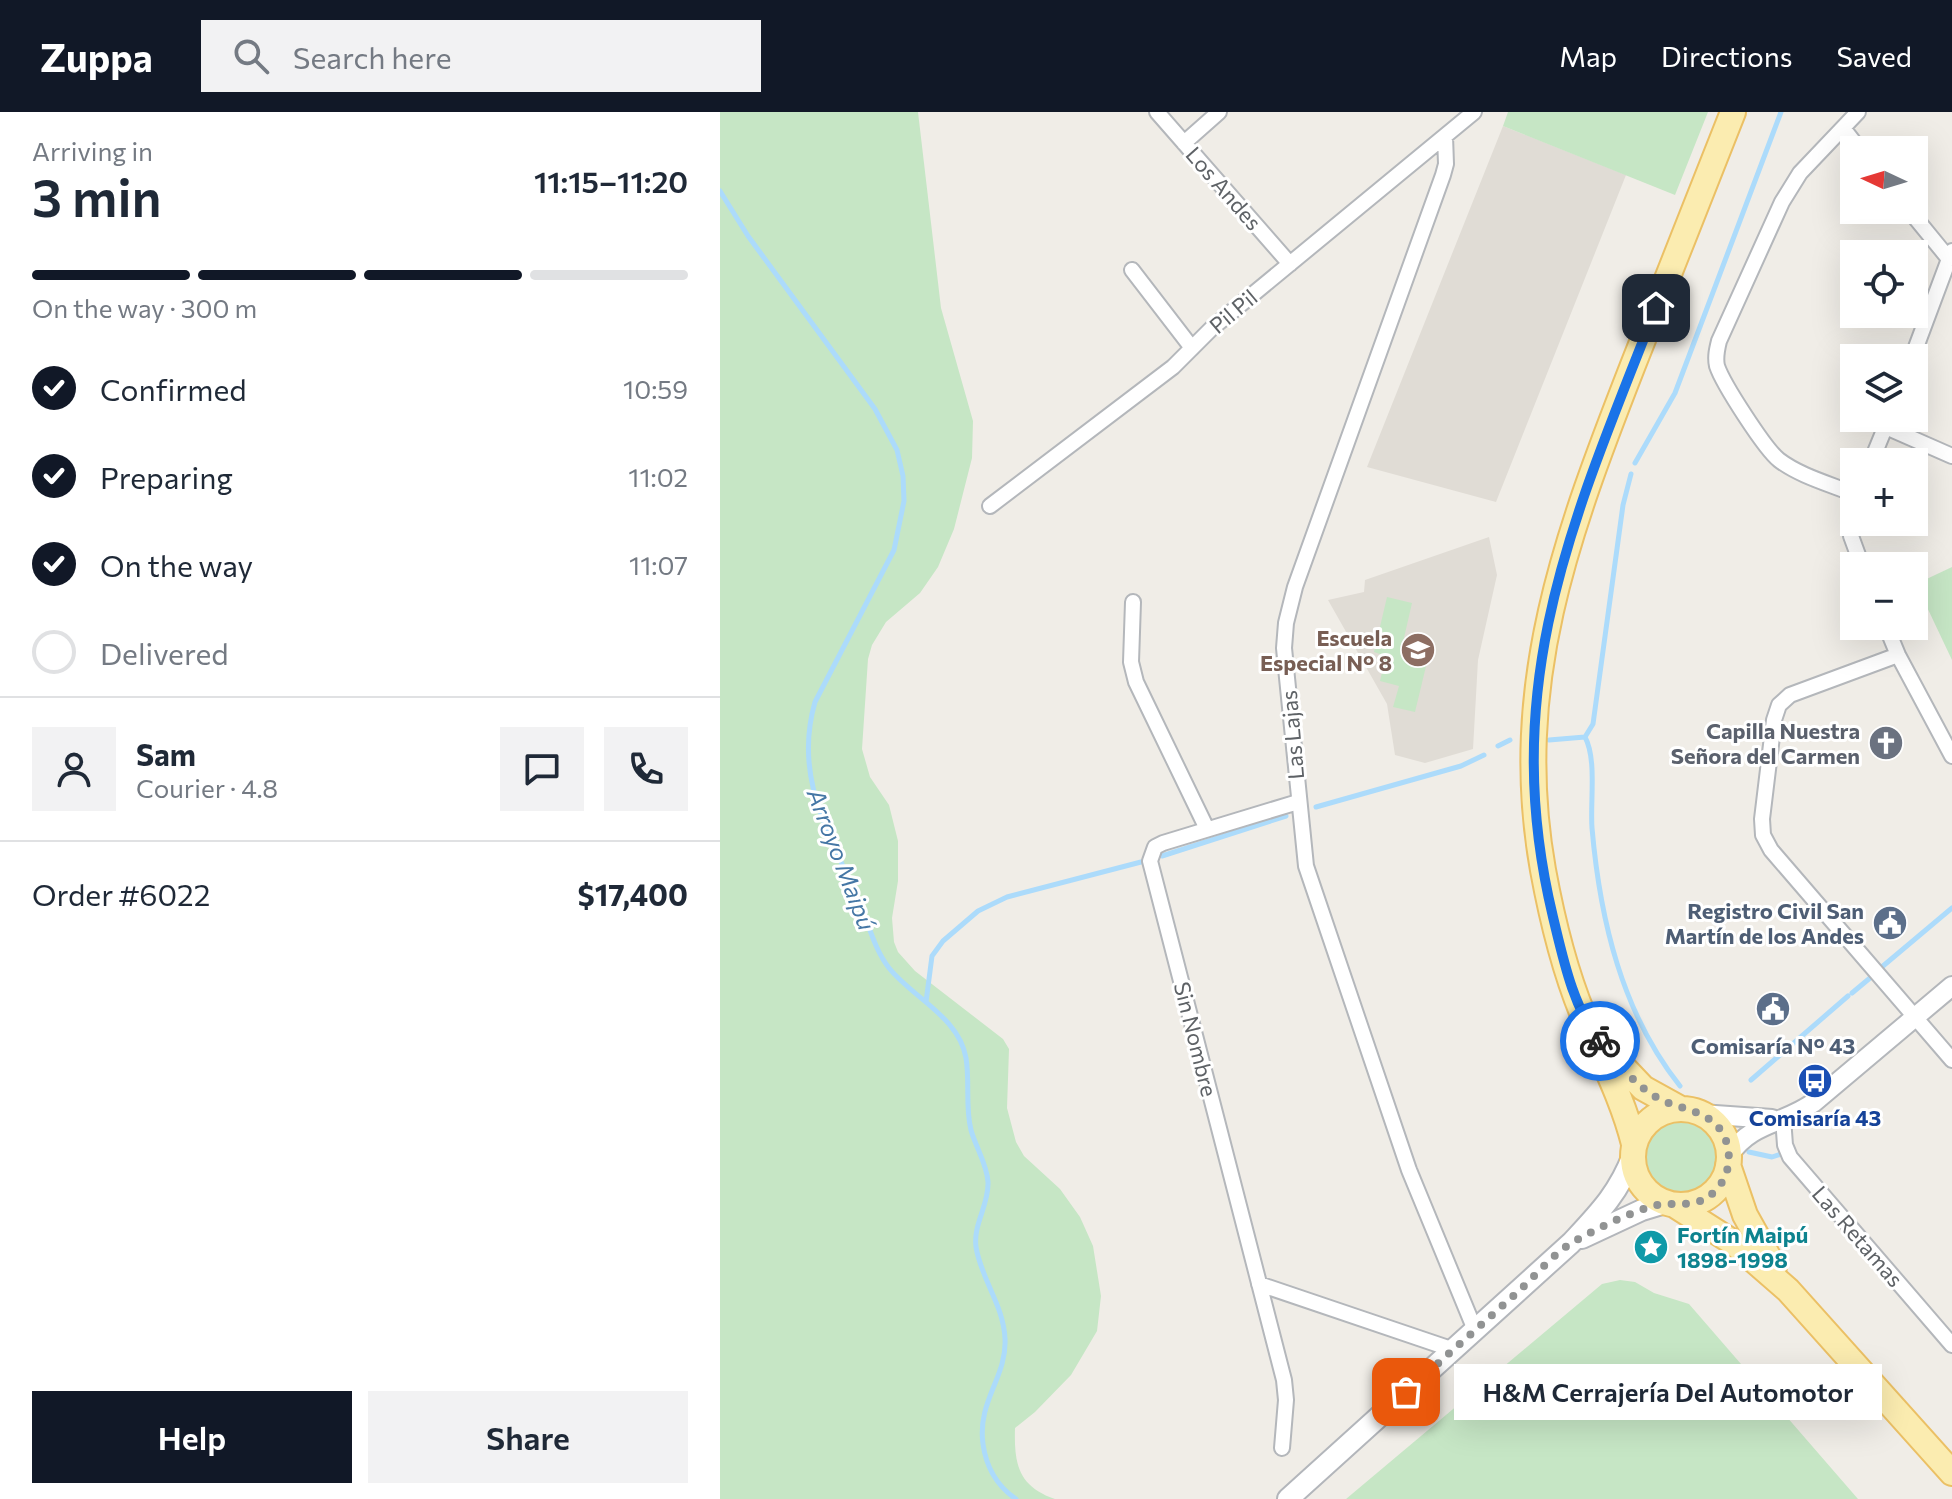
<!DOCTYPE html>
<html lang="en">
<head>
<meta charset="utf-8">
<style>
	:root { --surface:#fff; --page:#f2f2f3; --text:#1f2937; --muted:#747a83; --line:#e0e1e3; --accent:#111827 }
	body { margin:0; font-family:Commissioner,sans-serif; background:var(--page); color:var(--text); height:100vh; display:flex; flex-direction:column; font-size:30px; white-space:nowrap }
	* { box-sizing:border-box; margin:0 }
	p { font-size:26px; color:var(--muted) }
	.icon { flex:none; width:44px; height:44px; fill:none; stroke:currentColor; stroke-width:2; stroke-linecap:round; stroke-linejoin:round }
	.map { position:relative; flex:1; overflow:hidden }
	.details { display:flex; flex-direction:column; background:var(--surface); width:720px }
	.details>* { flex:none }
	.needle { width:52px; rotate:274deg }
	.fabs { position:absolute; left:1120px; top:24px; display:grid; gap:16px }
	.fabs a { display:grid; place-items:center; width:88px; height:88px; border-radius:0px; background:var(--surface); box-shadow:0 8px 32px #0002; font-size:40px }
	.pin { position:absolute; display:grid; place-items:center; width:68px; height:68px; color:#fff; margin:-34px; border-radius:16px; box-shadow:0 4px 12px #0006 }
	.courier { position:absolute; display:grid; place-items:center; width:80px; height:80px; margin:-40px; border:6px solid #1a73e8; border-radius:50%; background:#fff; color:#222; box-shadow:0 2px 10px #0007 }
	.bubble { position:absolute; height:56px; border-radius:0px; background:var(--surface); box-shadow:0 8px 32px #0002; font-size:26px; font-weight:600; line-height:56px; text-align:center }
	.summary em { font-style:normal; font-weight:600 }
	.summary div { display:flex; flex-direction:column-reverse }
	.summary { display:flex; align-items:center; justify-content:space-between; height:136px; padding:0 32px }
	h1 { font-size:52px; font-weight:600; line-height:60px }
	.bar { display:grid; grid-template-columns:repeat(4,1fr); gap:12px 8px; align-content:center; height:96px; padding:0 32px }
	.bar i { height:10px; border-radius:6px; background:var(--line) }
	.bar .current { background:var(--accent) }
	.bar p { grid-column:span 4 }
	.line { display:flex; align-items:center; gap:20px; padding:0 32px; border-top:2px solid var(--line) }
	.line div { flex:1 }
	.round { display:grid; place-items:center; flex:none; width:84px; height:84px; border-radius:0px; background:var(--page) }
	ol { padding:0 32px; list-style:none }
	li { display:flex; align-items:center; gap:24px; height:88px }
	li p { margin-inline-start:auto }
	li .icon { padding:8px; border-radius:50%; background:var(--accent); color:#fff; stroke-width:4 }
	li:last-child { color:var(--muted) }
	li i { width:44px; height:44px; border:4px solid var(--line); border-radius:50% }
	.primary-button { display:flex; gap:16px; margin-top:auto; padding:16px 32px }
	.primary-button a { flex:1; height:92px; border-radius:0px; background:var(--accent); color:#fff; font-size:32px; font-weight:600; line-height:92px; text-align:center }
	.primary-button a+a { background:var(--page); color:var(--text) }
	header { display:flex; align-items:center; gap:48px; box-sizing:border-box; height:112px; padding:0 40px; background:var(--accent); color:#fff }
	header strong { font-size:38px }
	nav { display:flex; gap:44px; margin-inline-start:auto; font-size:28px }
	.search { width:560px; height:72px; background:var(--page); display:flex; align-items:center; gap:20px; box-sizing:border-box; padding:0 28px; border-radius:0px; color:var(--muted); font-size:30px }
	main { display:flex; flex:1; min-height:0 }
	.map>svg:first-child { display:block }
	.education { fill:#e0dcd5 }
	.green { fill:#c6e6c5 }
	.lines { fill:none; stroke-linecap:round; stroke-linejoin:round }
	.stream { stroke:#acdbfb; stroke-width:5 }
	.minor-casing { stroke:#b4b7bb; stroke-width:18 }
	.tertiary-casing { stroke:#b4b7bb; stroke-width:22 }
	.secondary-casing { stroke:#b3b6bb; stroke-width:24 }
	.primary-casing { stroke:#ebc065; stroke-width:28 }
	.minor { stroke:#fff; stroke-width:14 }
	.tertiary { stroke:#fff; stroke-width:18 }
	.secondary { stroke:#fff; stroke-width:20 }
	.primary { stroke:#fbecb0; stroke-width:24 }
	.done { stroke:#919393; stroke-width:8; stroke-dasharray:0 14.4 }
	.route { stroke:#1a73e8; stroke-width:10 }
	.labels { text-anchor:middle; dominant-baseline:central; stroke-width:6; stroke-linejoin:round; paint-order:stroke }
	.street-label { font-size:22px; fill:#5e6266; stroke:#fff }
	.education-label { font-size:22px; font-weight:bold; fill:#785e54; stroke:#fff; text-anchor:end }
	.worship-label { font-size:22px; font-weight:bold; fill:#5b616d; stroke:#fff; text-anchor:end }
	.service-label { font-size:22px; font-weight:bold; fill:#4e5e75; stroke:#fff; text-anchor:end }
	.transit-label { font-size:22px; font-weight:bold; fill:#164399; stroke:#fff }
	.culture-label { font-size:22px; font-weight:bold; fill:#0d838f; stroke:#fff; text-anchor:start }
	.water-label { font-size:24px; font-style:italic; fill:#4577a5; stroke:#fff }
</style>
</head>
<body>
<header>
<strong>Zuppa</strong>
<div class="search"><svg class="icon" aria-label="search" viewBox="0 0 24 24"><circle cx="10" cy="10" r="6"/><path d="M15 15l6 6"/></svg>Search here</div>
<nav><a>Map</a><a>Directions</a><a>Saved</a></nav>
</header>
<main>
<section class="details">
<div class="summary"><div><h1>3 min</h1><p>Arriving in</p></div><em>11:15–11:20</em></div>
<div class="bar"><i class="current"></i><i class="current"></i><i class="current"></i><i></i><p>On the way · 300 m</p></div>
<ol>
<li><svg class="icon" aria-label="check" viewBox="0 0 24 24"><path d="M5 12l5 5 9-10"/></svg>Confirmed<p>10:59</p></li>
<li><svg class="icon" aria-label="check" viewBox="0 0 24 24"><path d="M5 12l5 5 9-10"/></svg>Preparing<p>11:02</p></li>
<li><svg class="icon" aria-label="check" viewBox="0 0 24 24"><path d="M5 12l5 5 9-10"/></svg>On the way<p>11:07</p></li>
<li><i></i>Delivered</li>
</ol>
<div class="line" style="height:144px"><a class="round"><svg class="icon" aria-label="person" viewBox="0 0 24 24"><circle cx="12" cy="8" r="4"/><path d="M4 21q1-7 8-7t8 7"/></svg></a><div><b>Sam</b><p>Courier · 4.8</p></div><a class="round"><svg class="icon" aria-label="chat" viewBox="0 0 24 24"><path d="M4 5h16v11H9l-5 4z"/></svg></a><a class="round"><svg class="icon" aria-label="phone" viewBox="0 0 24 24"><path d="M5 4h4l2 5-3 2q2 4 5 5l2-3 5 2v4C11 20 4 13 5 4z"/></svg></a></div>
<div class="line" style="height:104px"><div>Order #6022</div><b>$17,400</b></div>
<div class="primary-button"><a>Help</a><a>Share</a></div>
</section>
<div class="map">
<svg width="1232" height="1387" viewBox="0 0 1232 1387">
	<rect width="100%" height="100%" fill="#f0ede7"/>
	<!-- education -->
	<path class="education" d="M783 14 906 63 776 390 647 355Z
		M769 425 777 463 758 548 753 637 705 651 675 643 667 592 608 488 644 480 645 468Z"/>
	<!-- green -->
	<path class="green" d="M0 0H198L221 196 253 309 252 346 234 417 218 455 200 481 166 510 152 533 148 547 142 637 150 665 169 693 178 729V769L172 806 174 830 178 840 195 859 283 927 289 937 287 996 296 1030 304 1044 340 1077 360 1105 373 1134 381 1184 377 1219 351 1263 315 1300 295 1316C294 1352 298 1374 335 1387H0Z
		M788 0H988L955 83 783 14Z
		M1232 455V548L1196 472Z
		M667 485 692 491 681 539 708 546 695 600 673 595 679 574 660 569 666 544 654 540Z
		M924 1046a36 36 0 1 1 72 0a36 36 0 1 1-72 0Z
		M900 1168 915 1170 934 1181 969 1192 1138 1387H626L882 1172Z"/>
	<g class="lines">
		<!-- stream -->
		<path class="stream" d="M0 79 28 124 155 297 177 338 183 364 184 389 174 438 95 590C73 666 110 722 139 790 149 812 154 837 169 856 193 886 239 905 246 946 250 970 245 995 251 1018 256 1036 267 1052 268 1070 269 1093 253 1112 256 1135 261 1167 284 1194 285 1227 287 1265 257 1289 263 1332 266 1354 277 1374 296 1387
			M915 351 955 281 1061 0
			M865 625C877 647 870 690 872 716 880 808 902 901 960 974
			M829 628 865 625 873 612 903 393 911 362
			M778 634 790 628
			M596 695 741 654 764 643
			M442 744 566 704
			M1163 854 1232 796
			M1132 881 1150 866
			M206 890 212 844 223 829 258 799 287 785 421 750
			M1031 968 1128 884
			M1029 1040 1052 1045 1067 1040"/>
		<!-- minor casing -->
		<g class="minor-casing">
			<path id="minor" d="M437 0 570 152
				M1123 16 1140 38
				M725 24 726 52 723 63 575 475 566 511 564 536 586 754 689 1058 755 1218
				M464 31 499 0
				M1189 98 1229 147
				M412 158 472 236
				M1192 246 1232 139
				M1166 315 1232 344
				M1151 350 1169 306
				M1134 382C1110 372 1080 364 1059 348 1045 337 1003 272 997 254 995 245 997 237 999 229L1062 90 1080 61 1138 0
				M270 394 453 255 492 216 754 0
				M1134 397 1131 424 1142 454
				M413 490 411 550 416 570 487 717
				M1166 514 1178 543 1232 644
				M1178 543 1070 583 1059 593 1054 608 1042 707 1043 723 1051 738 1232 948
				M1063 1006 1065 1033 1070 1045 1232 1233
				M539 1172 734 1238
				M562 1336 566 1288 564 1268 430 749 435 735 443 731 578 690"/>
		</g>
		<!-- tertiary casing -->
		<g class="tertiary-casing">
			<path id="tertiary" d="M981 1002 1052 1007
				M1009 1043C1033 1009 1062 1013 1093 991L1232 874"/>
		</g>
		<!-- secondary casing -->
		<g class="secondary-casing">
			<path id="secondary" d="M862 1126 922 1098 945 1091
				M568 1387 851 1131C878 1102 899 1081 913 1043"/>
		</g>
		<!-- primary casing -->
		<g class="primary-casing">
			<path id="primary" d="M886 937 923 976 961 997
				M913 1045a48 48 0 1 1 96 0a48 48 0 1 1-96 0Z
				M914 1032C903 987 881 946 863 903 844 857 832 807 823 758 790 573 847 422 913 253 946 169 980 84 1013 0
				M1008 1053 1025 1103 1054 1155
				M956 1094 1014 1131 1068 1178 1232 1361"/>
		</g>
		<!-- minor -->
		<use href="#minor" class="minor"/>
		<!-- tertiary -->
		<use href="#tertiary" class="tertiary"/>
		<!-- secondary -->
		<use href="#secondary" class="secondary"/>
		<!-- primary -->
		<use href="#primary" class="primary"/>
	</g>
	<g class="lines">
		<!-- done -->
		<path class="done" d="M686 1280C724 1246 762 1212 800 1178 817 1162 835 1140 855 1129 879 1116 906 1102 933 1094 956 1088 976 1099 995 1079 1010 1064 1013 1041 1003 1022 989 997 958 998 936 985 913 971 896 950 880 929"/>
		<!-- route -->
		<path class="route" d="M880 929C853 896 843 846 833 805 777 573 853 407 936 196"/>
	</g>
	<!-- icons -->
	<defs>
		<g id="school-disc" transform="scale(1.8)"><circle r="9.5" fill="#8d6e63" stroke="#fff"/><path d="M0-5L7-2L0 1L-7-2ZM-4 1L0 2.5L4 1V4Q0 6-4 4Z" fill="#fff"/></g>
		<g id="church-disc" transform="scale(1.8)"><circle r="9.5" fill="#6b7280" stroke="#fff"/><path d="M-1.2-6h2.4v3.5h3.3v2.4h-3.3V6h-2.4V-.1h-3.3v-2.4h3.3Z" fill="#fff"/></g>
		<g id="civic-disc" transform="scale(1.8)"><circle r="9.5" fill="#5c6f8a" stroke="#fff"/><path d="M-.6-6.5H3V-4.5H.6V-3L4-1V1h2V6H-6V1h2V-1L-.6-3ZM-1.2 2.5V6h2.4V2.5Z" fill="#fff"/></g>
		<g id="bus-disc" transform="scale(1.8)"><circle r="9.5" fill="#1a4fb4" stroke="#fff"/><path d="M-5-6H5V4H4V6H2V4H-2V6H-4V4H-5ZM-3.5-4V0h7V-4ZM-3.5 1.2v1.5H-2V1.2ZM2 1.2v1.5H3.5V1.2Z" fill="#fff"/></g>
		<g id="sight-disc" transform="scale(1.8)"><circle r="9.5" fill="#0f9aa8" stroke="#fff"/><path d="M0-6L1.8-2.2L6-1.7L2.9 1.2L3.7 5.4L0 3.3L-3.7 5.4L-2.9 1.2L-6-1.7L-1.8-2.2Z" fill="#fff"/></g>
	</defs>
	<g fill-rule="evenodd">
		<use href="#school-disc" x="698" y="538"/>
		<use href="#church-disc" x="1166" y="631"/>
		<use href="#civic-disc" x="1170" y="811"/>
		<use href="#civic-disc" x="1053" y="897"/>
		<use href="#bus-disc" x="1095" y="969"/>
		<use href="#sight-disc" x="931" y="1135"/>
	</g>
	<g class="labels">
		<!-- street labels -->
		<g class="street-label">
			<text transform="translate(504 76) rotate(49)">Los Andes</text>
			<text transform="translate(513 199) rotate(-40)">Pil Pil</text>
			<text transform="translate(572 623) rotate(-95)">Las Lajas</text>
			<text transform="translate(476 927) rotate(76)">Sin Nombre</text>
			<text transform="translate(1138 1124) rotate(49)">Las Retamas</text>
		</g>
		<!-- education labels -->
		<g class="education-label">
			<text x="672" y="525">Escuela<tspan x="672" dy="25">Especial N° 8</tspan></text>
		</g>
		<!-- worship labels -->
		<g class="worship-label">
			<text x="1140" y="618">Capilla Nuestra<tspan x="1140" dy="25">Señora del Carmen</tspan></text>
		</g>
		<!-- service labels -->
		<g class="service-label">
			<text x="1144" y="798">Registro Civil San<tspan x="1144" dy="25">Martín de los Andes</tspan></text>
			<text x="1053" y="933" text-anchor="middle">Comisaría N° 43</text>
		</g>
		<!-- transit labels -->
		<g class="transit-label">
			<text x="1095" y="1005">Comisaría 43</text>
		</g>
		<!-- culture labels -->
		<g class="culture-label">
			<text x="957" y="1122">Fortín Maipú<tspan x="957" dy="25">1898-1998</tspan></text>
		</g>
		<!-- water labels -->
		<g class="water-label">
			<text transform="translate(122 747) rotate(69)">Arroyo Maipú</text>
		</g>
	</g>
</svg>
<div class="fabs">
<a><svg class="needle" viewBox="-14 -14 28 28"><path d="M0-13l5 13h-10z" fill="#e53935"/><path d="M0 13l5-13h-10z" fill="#747a83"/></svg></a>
<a><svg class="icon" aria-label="locate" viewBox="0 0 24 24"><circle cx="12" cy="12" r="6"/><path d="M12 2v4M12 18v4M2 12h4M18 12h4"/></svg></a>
<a><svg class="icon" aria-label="layers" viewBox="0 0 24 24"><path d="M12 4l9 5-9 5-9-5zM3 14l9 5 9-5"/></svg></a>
<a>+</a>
<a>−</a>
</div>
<div class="pin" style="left:686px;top:1280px;background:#ea580c"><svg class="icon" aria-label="bag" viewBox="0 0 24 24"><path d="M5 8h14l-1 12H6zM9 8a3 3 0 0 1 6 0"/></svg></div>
<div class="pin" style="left:936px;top:196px;background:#1f2937"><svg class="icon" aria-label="home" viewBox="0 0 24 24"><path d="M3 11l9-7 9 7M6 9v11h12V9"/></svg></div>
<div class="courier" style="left:880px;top:929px"><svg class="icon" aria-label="bike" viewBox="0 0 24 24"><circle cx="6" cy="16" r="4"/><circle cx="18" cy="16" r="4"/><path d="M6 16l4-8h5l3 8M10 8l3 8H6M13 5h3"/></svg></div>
<div class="bubble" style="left:734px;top:1252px;width:428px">H&amp;M Cerrajería Del Automotor</div>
</div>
</main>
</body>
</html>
